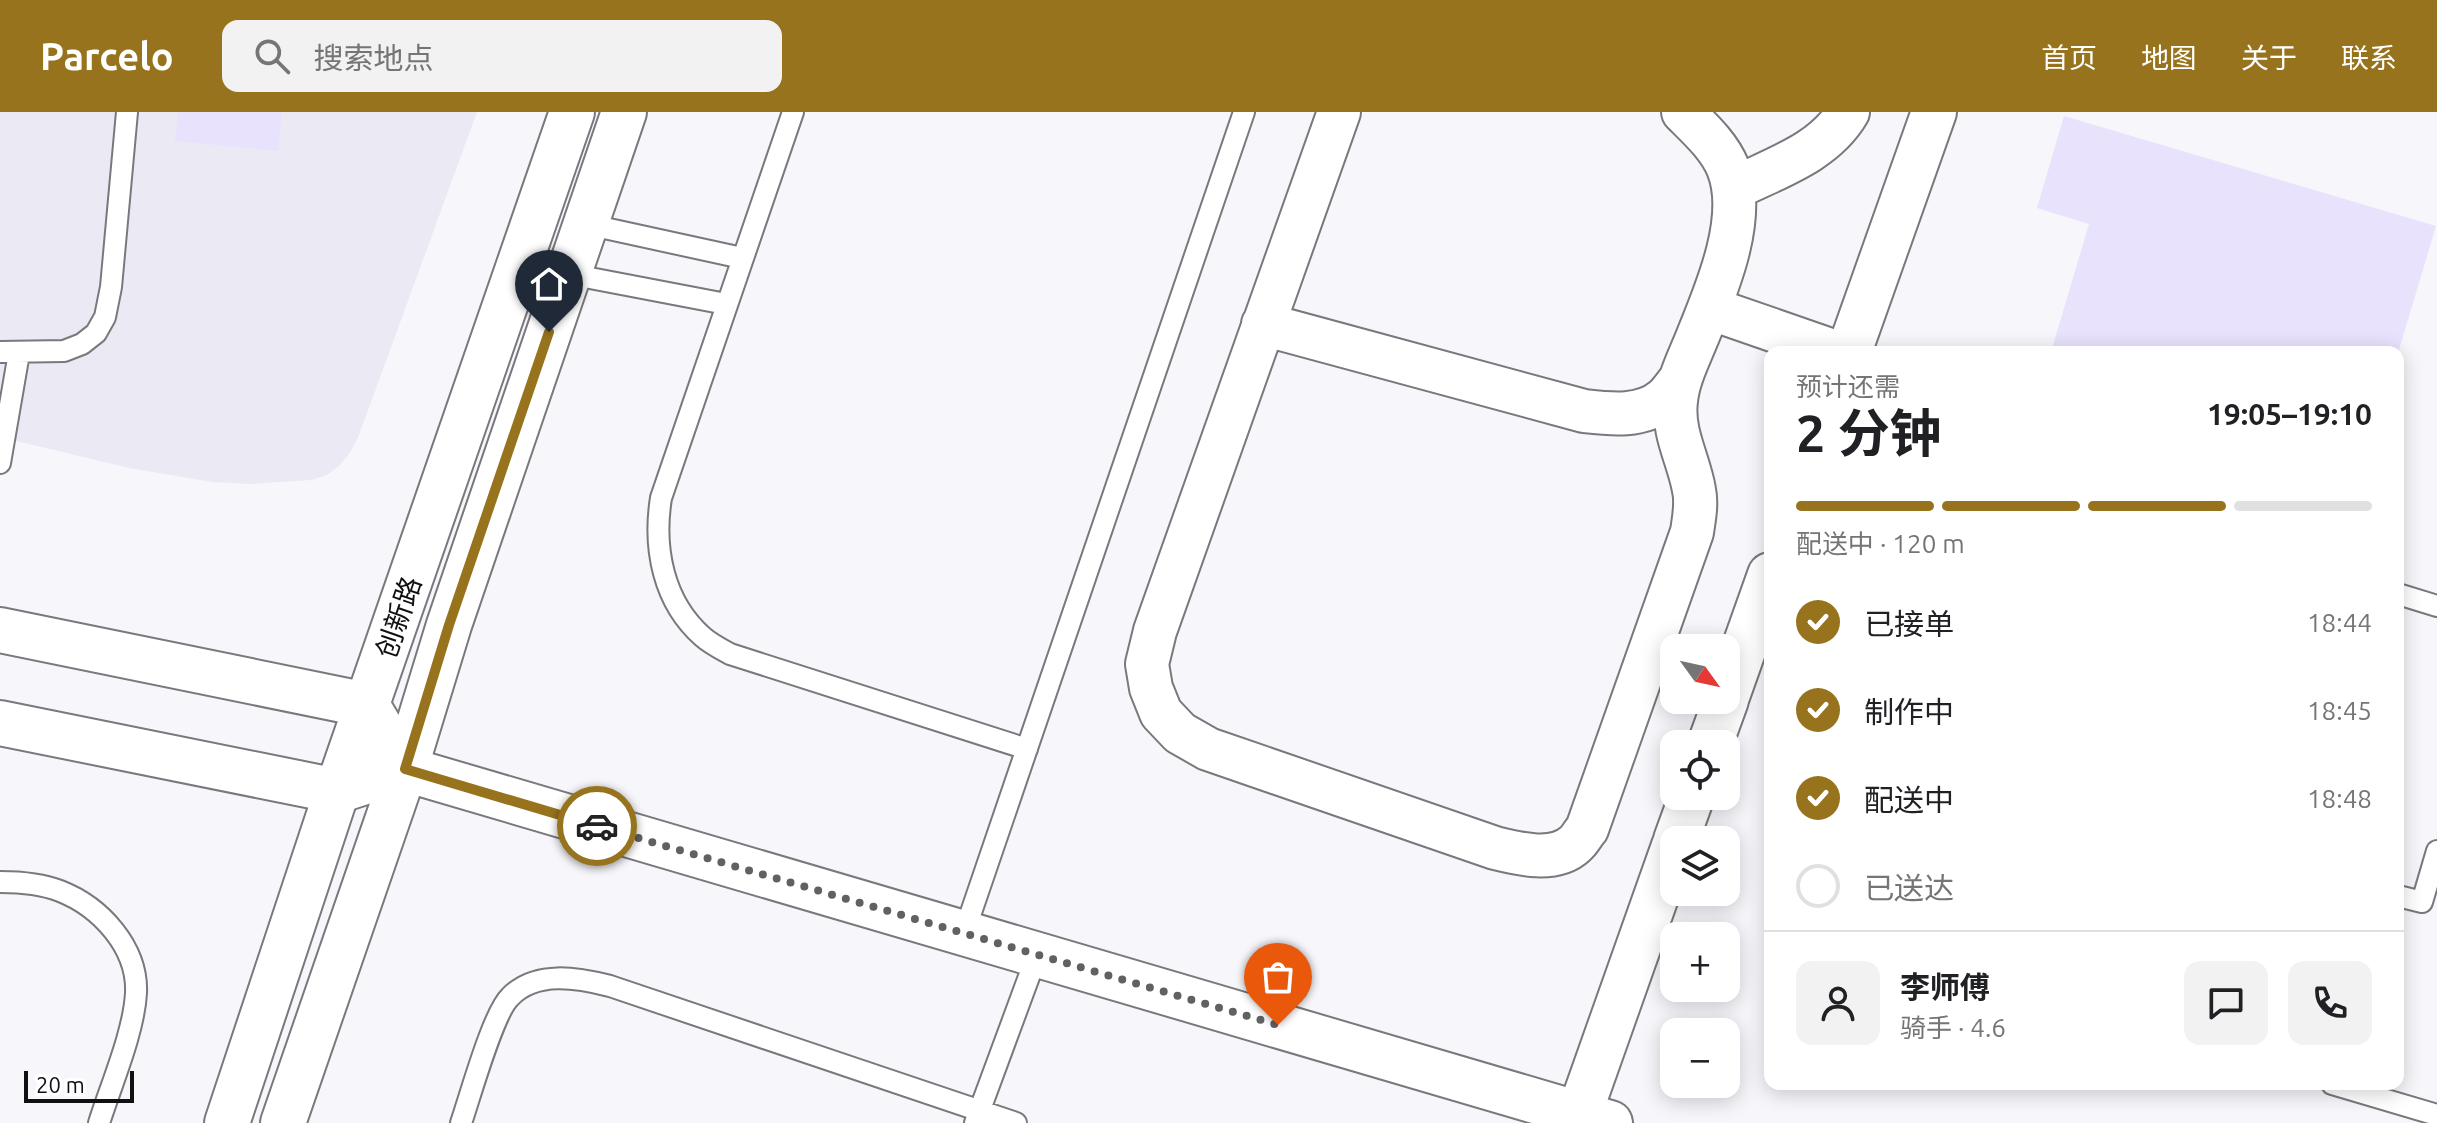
<!DOCTYPE html>
<html lang="zh">
<head>
<meta charset="utf-8">
<style>
	:root { --surface:#fff; --page:#f2f2f2; --text:#202124; --muted:#757577; --line:#e0e0e0; --accent:#96731c }
	body { margin:0; font-family:Ubuntu,"Noto Sans SC",sans-serif; background:var(--page); color:var(--text); height:100vh; display:flex; flex-direction:column; font-size:30px; white-space:nowrap }
	* { box-sizing:border-box; margin:0 }
	p { font-size:26px; color:var(--muted) }
	.icon { flex:none; width:44px; height:44px; fill:none; stroke:currentColor; stroke-width:2; stroke-linecap:round; stroke-linejoin:round }
	.map { position:relative; flex:1; overflow:hidden }
	.drawer { position:absolute; left:1764px; top:234px; width:640px; height:744px; display:flex; flex-direction:column; background:var(--surface); border-radius:16px; box-shadow:0 4px 20px #0003 }
	.drawer>* { flex:none }
	.needle { width:52px; rotate:123deg }
	.buttons { position:absolute; left:1660px; top:522px; display:grid; gap:16px }
	.buttons a { display:grid; place-items:center; width:80px; height:80px; border-radius:16px; background:var(--surface); box-shadow:0 4px 20px #0003; font-size:40px }
	.scale { position:absolute; left:24px; bottom:20px; width:110px; box-sizing:border-box; padding-left:8px; border:4px solid #101011; border-top:0; font-size:22px; line-height:28px; white-space:nowrap; color:#101011; -webkit-text-stroke:6px #fff; paint-order:stroke }
	.pin { position:absolute; display:grid; place-items:center; width:68px; height:68px; color:#fff; margin:-82px -34px; border-radius:50% 50% 50% 0; rotate:-45deg; box-shadow:0 0 8px #0007 }
	.pin .icon { rotate:45deg }
	.courier { position:absolute; display:grid; place-items:center; width:80px; height:80px; margin:-40px; border:6px solid #96731c; border-radius:50%; background:#fff; color:#222; box-shadow:0 2px 10px #0007 }
	.overview em { font-style:normal; font-weight:700 }
	.overview div { display:flex; flex-direction:column-reverse }
	.overview { display:flex; align-items:center; justify-content:space-between; height:136px; padding:0 32px }
	h1 { font-size:52px; font-weight:700; line-height:60px }
	.bar { display:grid; grid-template-columns:repeat(4,1fr); gap:12px 8px; align-content:center; height:96px; padding:0 32px }
	.bar i { height:10px; border-radius:6px; background:var(--line) }
	.bar .selected { background:var(--accent) }
	.bar p { grid-column:span 4 }
	.line { display:flex; align-items:center; gap:20px; padding:0 32px; border-top:2px solid var(--line) }
	.line div { flex:1 }
	.round { display:grid; place-items:center; flex:none; width:84px; height:84px; border-radius:16px; background:var(--page) }
	ol { padding:0 32px; list-style:none }
	li { display:flex; align-items:center; gap:24px; height:88px }
	li p { margin-inline-start:auto }
	li .icon { padding:8px; border-radius:50%; background:var(--accent); color:#fff; stroke-width:4 }
	li:last-child { color:var(--muted) }
	li i { width:44px; height:44px; border:4px solid var(--line); border-radius:50% }
	header { display:flex; align-items:center; gap:48px; box-sizing:border-box; height:112px; padding:0 40px; background:var(--accent); color:#fff }
	header strong { font-size:38px }
	nav { display:flex; gap:44px; margin-inline-start:auto; font-size:28px }
	.search { width:560px; height:72px; background:var(--page); display:flex; align-items:center; gap:20px; box-sizing:border-box; padding:0 28px; border-radius:16px; color:var(--muted); font-size:30px }
	.map>svg:first-child { display:block }
	.built { fill:#ebe9f4 }
	.green { fill:#e8e2fd }
	.lines { fill:none; stroke-linecap:round; stroke-linejoin:round }
	.service-casing { stroke:#79787c; stroke-width:24 }
	.minor-casing { stroke:#79787c; stroke-width:46 }
	.tertiary-casing { stroke:#79787c; stroke-width:48 }
	.secondary-casing { stroke:#79787c; stroke-width:48 }
	.service { stroke:#fff; stroke-width:20 }
	.minor { stroke:#fff; stroke-width:42 }
	.tertiary { stroke:#fff; stroke-width:44 }
	.secondary { stroke:#fff; stroke-width:44 }
	.done { stroke:#616063; stroke-width:8; stroke-dasharray:0 14.4 }
	.route { stroke:#96731c; stroke-width:10 }
	.labels { text-anchor:middle; dominant-baseline:central; stroke-width:8; stroke-linejoin:round; paint-order:stroke }
	.street-label { font-size:28px; fill:#101011; stroke:#fff }
</style>
</head>
<body>
<header>
<strong>Parcelo</strong>
<div class="search"><svg class="icon" aria-label="search" viewBox="0 0 24 24"><circle cx="10" cy="10" r="6"/><path d="M15 15l6 6"/></svg>搜索地点</div>
<nav><a>首页</a><a>地图</a><a>关于</a><a>联系</a></nav>
</header>
<div class="map">
<svg width="2437" height="1011" viewBox="0 0 2437 1011">
	<rect width="100%" height="100%" fill="#f7f6fb"/>
	<!-- built -->
	<path class="built" d="M0 0H477L359 323 351 339 339 354 327 363 311 368 250 372 212 370 129 356 0 325Z"/>
	<!-- green -->
	<path class="green" d="M178 0H282L278 39 175 29Z
		M2064 4 2436 114 2398 241 2051 240 2089 112 2037 96Z"/>
	<g class="lines">
		<!-- service casing -->
		<g class="service-casing">
			<path id="service" d="M793 0 661 386C653 436 663 490 703 525 711 532 721 537 730 542L1027 637
				M586 112 742 146
				M569 162 726 192
				M0 240 64 239 82 232 96 221 105 205 111 175 127 0
				M0 351 19 241
				M2398 482 2437 494
				M0 770C20 770 42 772 60 779 101 795 138 836 136 881 134 920 111 973 99 1011
				M2398 784 2422 790 2437 739
				M964 821 1244 0
				M2332 972 2437 1003
				M461 1011C470 985 493 901 510 885 536 858 578 866 610 874L1016 1011
				M975 1011 1037 843"/>
		</g>
		<!-- minor casing -->
		<g class="minor-casing">
			<path id="minor" d="M1339 0 1155 519 1147 552 1151 576 1161 601 1180 621 1208 637 1495 736C1519 742 1555 751 1575 732 1580 728 1583 721 1587 717L1692 420C1694 406 1697 392 1694 378 1689 348 1672 321 1676 289 1678 267 1689 246 1697 226 1716 179 1748 106 1728 56 1719 34 1700 17 1683 0
				M1735 76C1775 56 1824 41 1848 0
				M1709 196 1836 240
				M1263 212 1584 299C1610 302 1642 306 1664 287 1670 282 1675 274 1680 268"/>
		</g>
		<!-- tertiary casing -->
		<g class="tertiary-casing">
			<path id="tertiary" d="M1849 240 1934 0
				M1726 587 1770 463
				M1710 632 1726 588
				M1676 728 1692 684
				M227 1011 337 679 572 0
				M283 1011 405 657 449 513 624 0
				M1576 1011 1674 734"/>
		</g>
		<!-- secondary casing -->
		<g class="secondary-casing">
			<path id="secondary" d="M0 518 367 593 405 657 337 679 0 611
				M405 657 1610 1011"/>
		</g>
		<!-- service -->
		<use href="#service" class="service"/>
		<!-- minor -->
		<use href="#minor" class="minor"/>
		<!-- tertiary -->
		<use href="#tertiary" class="tertiary"/>
		<!-- secondary -->
		<use href="#secondary" class="secondary"/>
	</g>
	<g class="lines">
		<!-- done -->
		<path class="done" d="M597 714 1278 913"/>
		<!-- route -->
		<path class="route" d="M549 220 449 513 405 657 597 714"/>
	</g>
	<g class="labels">
		<!-- street labels -->
		<g class="street-label">
			<text transform="translate(398 505) rotate(-71)">创新路</text>
		</g>
	</g>
</svg>
<div class="buttons">
<a><svg class="needle" viewBox="-14 -14 28 28"><path d="M0-13l5 13h-10z" fill="#e53935"/><path d="M0 13l5-13h-10z" fill="#757577"/></svg></a>
<a><svg class="icon" aria-label="locate" viewBox="0 0 24 24"><circle cx="12" cy="12" r="6"/><path d="M12 2v4M12 18v4M2 12h4M18 12h4"/></svg></a>
<a><svg class="icon" aria-label="layers" viewBox="0 0 24 24"><path d="M12 4l9 5-9 5-9-5zM3 14l9 5 9-5"/></svg></a>
<a>+</a>
<a>−</a>
</div>
<div class="scale">20 m</div>
<div class="pin" style="left:1278px;top:913px;background:#ea580c"><svg class="icon" aria-label="bag" viewBox="0 0 24 24"><path d="M5 8h14l-1 12H6zM9 8a3 3 0 0 1 6 0"/></svg></div>
<div class="pin" style="left:549px;top:220px;background:#1f2937"><svg class="icon" aria-label="home" viewBox="0 0 24 24"><path d="M3 11l9-7 9 7M6 9v11h12V9"/></svg></div>
<div class="courier" style="left:597px;top:714px"><svg class="icon" aria-label="car" viewBox="0 0 24 24"><path d="M5 17H2v-5l4-1 3-4h7l3 4 3 1v5h-3M9 17h6M6 11h13"/><circle cx="7" cy="17" r="2"/><circle cx="17" cy="17" r="2"/></svg></div>
<section class="drawer">
<div class="overview"><div><h1>2 分钟</h1><p>预计还需</p></div><em>19:05–19:10</em></div>
<div class="bar"><i class="selected"></i><i class="selected"></i><i class="selected"></i><i></i><p>配送中 · 120 m</p></div>
<ol>
<li><svg class="icon" aria-label="check" viewBox="0 0 24 24"><path d="M5 12l5 5 9-10"/></svg>已接单<p>18:44</p></li>
<li><svg class="icon" aria-label="check" viewBox="0 0 24 24"><path d="M5 12l5 5 9-10"/></svg>制作中<p>18:45</p></li>
<li><svg class="icon" aria-label="check" viewBox="0 0 24 24"><path d="M5 12l5 5 9-10"/></svg>配送中<p>18:48</p></li>
<li><i></i>已送达</li>
</ol>
<div class="line" style="height:144px"><a class="round"><svg class="icon" aria-label="person" viewBox="0 0 24 24"><circle cx="12" cy="8" r="4"/><path d="M4 21q1-7 8-7t8 7"/></svg></a><div><b>李师傅</b><p>骑手 · 4.6</p></div><a class="round"><svg class="icon" aria-label="chat" viewBox="0 0 24 24"><path d="M4 5h16v11H9l-5 4z"/></svg></a><a class="round"><svg class="icon" aria-label="phone" viewBox="0 0 24 24"><path d="M5 4h4l2 5-3 2q2 4 5 5l2-3 5 2v4C11 20 4 13 5 4z"/></svg></a></div>
</section>
</div>
</body>
</html>
